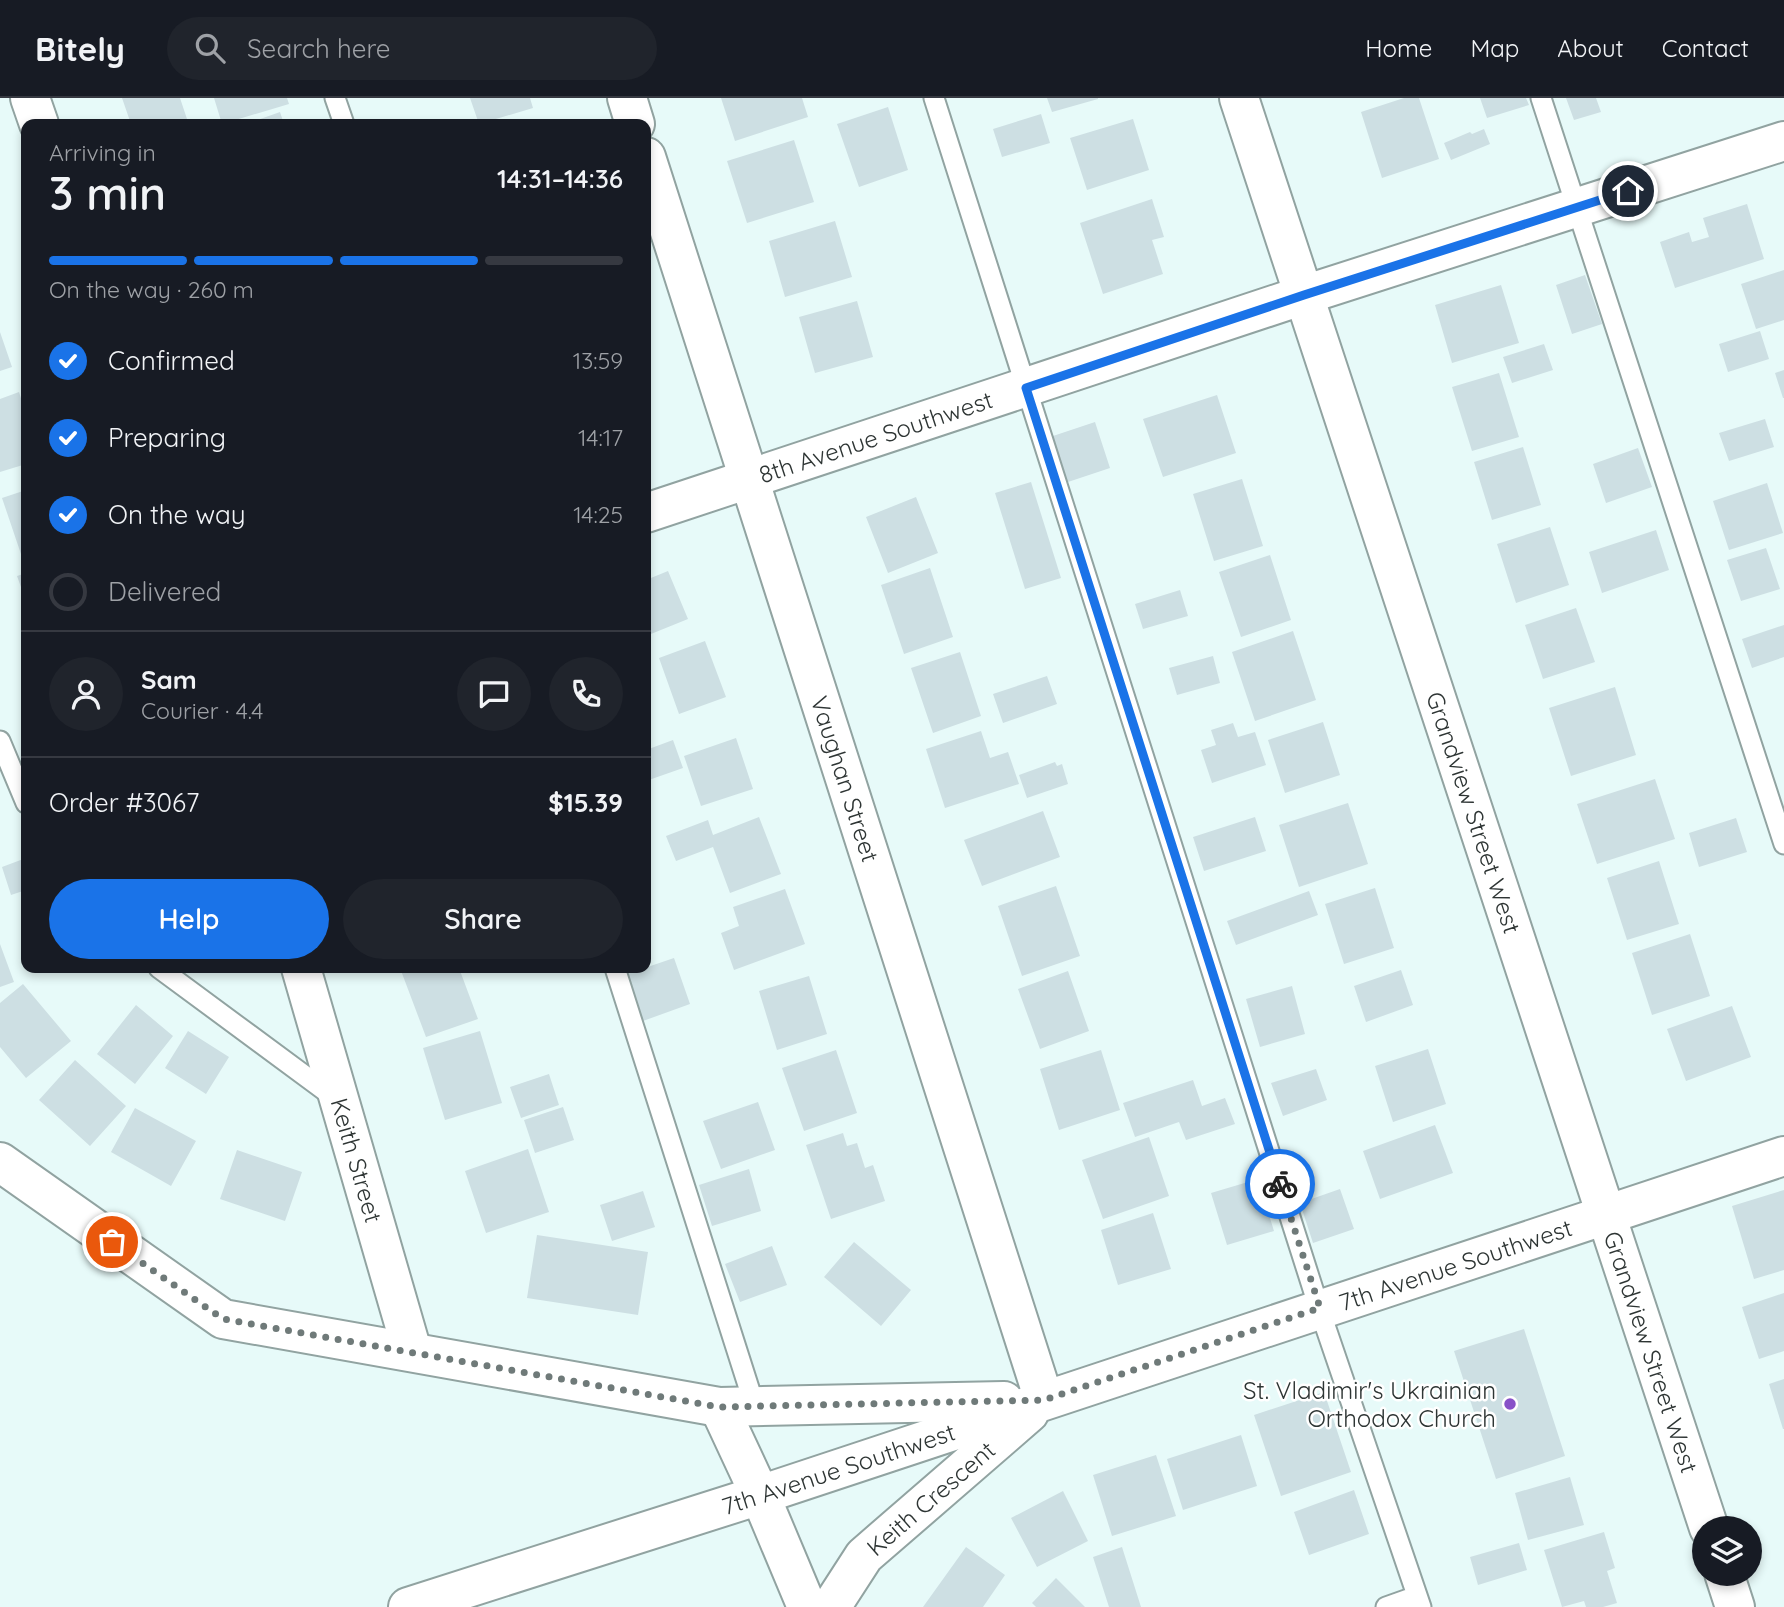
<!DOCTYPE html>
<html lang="en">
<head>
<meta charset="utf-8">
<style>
	:root { --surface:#171b24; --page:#20242c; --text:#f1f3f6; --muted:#9ea1a6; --line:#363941; --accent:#1a73e8 }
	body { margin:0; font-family:Quicksand,sans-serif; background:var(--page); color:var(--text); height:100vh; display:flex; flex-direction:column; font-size:26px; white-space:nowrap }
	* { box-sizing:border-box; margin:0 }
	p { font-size:23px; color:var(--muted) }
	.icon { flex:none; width:38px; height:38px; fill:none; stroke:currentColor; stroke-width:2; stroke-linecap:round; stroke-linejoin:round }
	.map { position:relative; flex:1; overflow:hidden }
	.side { position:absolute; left:21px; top:21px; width:630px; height:854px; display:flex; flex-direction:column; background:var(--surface); border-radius:14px; box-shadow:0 4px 10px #0003 }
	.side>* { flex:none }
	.controls { position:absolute; left:1692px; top:1418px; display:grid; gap:14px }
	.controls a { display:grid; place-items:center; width:70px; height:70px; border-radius:50%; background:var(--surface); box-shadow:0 4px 10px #0003; font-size:35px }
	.pin { position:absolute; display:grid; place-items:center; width:60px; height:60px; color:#fff; margin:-30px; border:4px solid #fff; border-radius:50%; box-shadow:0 2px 7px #0007 }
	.courier { position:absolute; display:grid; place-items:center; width:70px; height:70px; margin:-35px; border:5px solid #1a73e8; border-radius:50%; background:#fff; color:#222; box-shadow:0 2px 9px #0007 }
	.headline em { font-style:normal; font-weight:600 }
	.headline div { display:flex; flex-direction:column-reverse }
	.headline { display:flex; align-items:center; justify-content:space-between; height:119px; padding:0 28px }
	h1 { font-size:46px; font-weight:600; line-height:52px }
	.bar { display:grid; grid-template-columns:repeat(4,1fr); gap:10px 7px; align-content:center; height:84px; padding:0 28px }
	.bar i { height:9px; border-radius:5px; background:var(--line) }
	.bar .on { background:var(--accent) }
	.bar p { grid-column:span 4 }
	.line { display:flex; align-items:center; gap:18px; padding:0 28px; border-top:2px solid var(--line) }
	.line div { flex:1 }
	.round { display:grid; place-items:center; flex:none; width:74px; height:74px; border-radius:37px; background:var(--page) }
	ol { padding:0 28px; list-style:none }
	li { display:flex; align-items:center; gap:21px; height:77px }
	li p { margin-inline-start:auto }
	li .icon { padding:7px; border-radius:50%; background:var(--accent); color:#fff; stroke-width:4 }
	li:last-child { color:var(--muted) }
	li i { width:38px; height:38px; border:4px solid var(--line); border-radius:50% }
	.button { display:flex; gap:14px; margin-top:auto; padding:14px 28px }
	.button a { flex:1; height:80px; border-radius:42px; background:var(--accent); color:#fff; font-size:28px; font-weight:600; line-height:80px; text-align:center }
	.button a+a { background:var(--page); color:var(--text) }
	header { display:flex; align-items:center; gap:42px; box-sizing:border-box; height:98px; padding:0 35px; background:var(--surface); border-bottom:2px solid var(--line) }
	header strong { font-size:33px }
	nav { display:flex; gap:38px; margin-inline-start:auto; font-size:24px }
	.search { width:490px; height:63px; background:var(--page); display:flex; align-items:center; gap:18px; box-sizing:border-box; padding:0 24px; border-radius:38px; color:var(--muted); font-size:26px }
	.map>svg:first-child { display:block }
	.building { fill:#cddfe3 }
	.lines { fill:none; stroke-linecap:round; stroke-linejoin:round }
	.service-casing { stroke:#91a3a1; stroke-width:23 }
	.minor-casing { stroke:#91a3a1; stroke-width:42 }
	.service { stroke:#fff; stroke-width:19 }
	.minor { stroke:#fff; stroke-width:38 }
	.done { stroke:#6f7a79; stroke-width:7; stroke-dasharray:0 12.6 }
	.route { stroke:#1a73e8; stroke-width:9 }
	.poi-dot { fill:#8851c8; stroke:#fff; stroke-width:2.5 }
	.labels { text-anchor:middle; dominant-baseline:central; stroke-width:5; stroke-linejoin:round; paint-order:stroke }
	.street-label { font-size:24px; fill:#2e3534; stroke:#fff }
	.poi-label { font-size:24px; fill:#2e3534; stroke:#fff; text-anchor:end }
</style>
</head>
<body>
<header>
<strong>Bitely</strong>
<div class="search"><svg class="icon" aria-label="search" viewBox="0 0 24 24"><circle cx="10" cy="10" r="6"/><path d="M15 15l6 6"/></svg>Search here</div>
<nav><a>Home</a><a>Map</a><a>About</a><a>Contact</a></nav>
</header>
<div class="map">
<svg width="1784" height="1509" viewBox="0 0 1784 1509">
	<rect width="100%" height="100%" fill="#e7faf9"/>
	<!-- building -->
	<path class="building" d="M122 0H180L187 21 171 26H131Z
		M214 0H287L289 6 222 26Z
		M470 0H530L533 10 479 26Z
		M721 0H802L808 19 735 43Z
		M1047 0H1098V1L1052 14Z
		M1404 0H1419L1439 61 1382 80 1361 14Z
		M1480 0H1526L1529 7 1487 20Z
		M1566 0H1596L1601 14 1574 22Z
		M888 9 908 72 859 89 837 26Z
		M280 14 284 26H246Z
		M1041 16 1050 45 1002 59 993 31Z
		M1133 21 1149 72 1087 92 1070 40Z
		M1484 31 1490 46 1451 62 1444 45 1470 34 1472 36Z
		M794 42 814 104 747 125 727 63Z
		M1152 101 1164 139 1152 142 1163 176 1103 196 1080 125Z
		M1747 106 1764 161 1675 190 1660 144 1689 134 1692 144 1709 139 1703 120Z
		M835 123 852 179 785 199 769 143Z
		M1784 172V222L1756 231 1741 186Z
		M1585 177 1602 226 1572 236 1556 187Z
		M1501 187 1519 245 1452 265 1435 207Z
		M857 203 873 259 815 275 799 219Z
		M1760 233 1769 261 1728 274 1719 246Z
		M0 234 12 269 0 273Z
		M1544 246 1553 272 1512 285 1503 259Z
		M1784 272V300H1783L1775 275Z
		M1499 275 1519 339 1472 353 1452 289Z
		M19 294 26 316V366L0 374V301Z
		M1217 297 1236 355 1163 379 1143 321Z
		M1765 321 1774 349 1729 363 1719 335Z
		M1095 324 1110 370 1065 385 1050 339Z
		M1523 349 1541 407 1492 422 1474 364Z
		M1638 350 1652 389 1606 405 1593 366Z
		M1242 381 1263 448 1214 463 1193 396Z
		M1031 384 1061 480 1025 491 995 395Z
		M1767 385 1783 435 1729 452 1713 403Z
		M26 392V458L22 459 2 400Z
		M916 399 938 455 888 475 866 419Z
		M1550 429 1569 487 1516 505 1497 446Z
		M1656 432 1669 472 1602 495 1589 454Z
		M1766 450 1780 491 1741 503 1727 462Z
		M1270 457 1291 522 1241 539 1219 474Z
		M930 470 953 539 904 556 881 487Z
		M668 473 688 521 646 538V482Z
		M26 475V503L17 478Z
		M1180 492 1188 518 1143 531 1135 506Z
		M1576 510 1595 564 1543 581 1525 527Z
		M1784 527V559L1752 570 1742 541Z
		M1293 533 1316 602 1255 623 1232 554Z
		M705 543 726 599 679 616 659 560Z
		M960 554 981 618 933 635 911 570Z
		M1213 558 1220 585 1177 597 1169 570Z
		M1047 578 1057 606 1003 625 993 596Z
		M1615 589 1636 657 1571 678 1549 610Z
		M1323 624 1340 677 1285 695 1268 642Z
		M1233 625 1238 639 1255 634 1266 667 1212 685 1201 652 1216 647 1211 632Z
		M981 633 990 660 1008 654 1019 686 945 710 926 651Z
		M736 640 753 691 701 708 684 658Z
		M673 642 683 670 646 683V652Z
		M1055 664 1057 668 1062 666 1068 686 1027 700 1019 677Z
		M1655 681 1675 741 1597 766 1577 706Z
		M1348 705 1368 766 1299 789 1279 727Z
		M1043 713 1060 759 982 788 964 742Z
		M759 719 781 776 730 795 713 749 676 763 666 738 708 722 713 737Z
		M1255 719 1266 753 1204 773 1193 739Z
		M1736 720 1747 754 1699 769 1689 735Z
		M26 760V792L11 797 2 769Z
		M1659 763 1679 826 1627 842 1607 780Z
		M1056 788 1080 858 1022 878 998 808Z
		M1375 790 1394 850 1344 866 1325 806Z
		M785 791 805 846 734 872 721 835 739 828 733 809Z
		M1309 793 1318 817 1236 847 1227 823Z
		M1690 836 1710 898 1652 917 1632 855Z
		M0 846 14 884 0 889Z
		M674 860 690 906 643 923 627 876Z
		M400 870H459L478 921 426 939Z
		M1401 872 1413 907 1366 924 1354 888Z
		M1068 873 1089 933 1040 951 1018 891Z
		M809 878 827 936 777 952 759 893Z
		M23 886 71 943 26 980 0 949V905Z
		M1292 888 1305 936 1260 949 1246 901Z
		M136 907 173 938 135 986 97 956Z
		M1732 908 1751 959 1686 983 1667 931Z
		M188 933 229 959 206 996 165 970Z
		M480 933 502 1005 445 1022 423 950Z
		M1428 951 1446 1006 1393 1024 1375 968Z
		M836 952 857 1015 804 1033 782 970Z
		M1101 952 1120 1012 1059 1032 1040 971Z
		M75 962 126 1008 90 1048 39 1002Z
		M1316 971 1327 1002 1283 1018 1271 985Z
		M549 976 559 1007 521 1020 510 989Z
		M1193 982 1202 1008 1225 1000 1235 1026 1186 1042 1179 1024 1135 1039 1123 1005Z
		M758 1004 775 1052 721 1071 703 1023Z
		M563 1009 574 1042 535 1055 524 1022Z
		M135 1010 196 1043 171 1088 111 1054Z
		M1435 1027 1453 1075 1380 1101 1363 1053Z
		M843 1035 847 1048 857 1045 865 1070 873 1067 885 1103 831 1121 806 1047Z
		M1149 1039 1169 1098 1103 1121 1082 1062Z
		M528 1051 549 1114 486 1135 465 1073Z
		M237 1052 302 1074 285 1123 220 1101Z
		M749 1071 761 1113 712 1128 699 1087Z
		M1258 1081 1274 1133 1227 1147 1211 1095Z
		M1340 1091 1354 1131 1313 1145 1300 1105Z
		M1784 1092V1172L1754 1181 1732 1108Z
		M643 1093 655 1129 612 1143 600 1107Z
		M1153 1115 1171 1171 1118 1187 1101 1132Z
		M537 1137 648 1154 638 1217 527 1200Z
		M854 1144 911 1192 881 1228 824 1179Z
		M772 1148 787 1187 740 1204 725 1166Z
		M1784 1195V1253L1759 1261 1742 1209Z
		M1524 1231 1565 1358 1496 1381 1454 1253Z
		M1784 1281V1331H1783L1769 1286Z
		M1324 1294 1351 1374 1281 1398 1254 1317Z
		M1241 1337 1257 1388 1183 1412 1167 1361Z
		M1156 1357 1176 1418 1112 1438 1093 1377Z
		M1570 1379 1584 1427 1528 1442 1515 1395Z
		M1354 1392 1369 1436 1309 1457 1294 1414Z
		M1063 1393 1088 1443 1037 1469 1011 1420Z
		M1604 1434 1615 1470 1607 1473 1617 1505 1603 1509H1586L1584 1503 1562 1509 1544 1452Z
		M1519 1445 1527 1472 1478 1487 1470 1459Z
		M966 1449 1005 1477 983 1509H923Z
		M1122 1449 1141 1509H1109L1093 1459Z
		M1056 1480 1085 1509H1036L1032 1505Z"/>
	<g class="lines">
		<!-- service casing -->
		<g class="service-casing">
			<path id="service" d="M335 0 344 26
				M934 0 1319 1210 1421 1509
				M1541 0 1784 746
				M0 643 26 705
				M159 870 335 1000
				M615 870 755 1309
				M1386 1509 1417 1498"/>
		</g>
		<!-- minor casing -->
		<g class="minor-casing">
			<g id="minor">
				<path d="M30 0 39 26"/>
				<path d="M627 0 635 26"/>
				<path id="s1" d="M1239 0 1709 1430"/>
				<path id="s2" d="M646 59 1044 1302"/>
				<path id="s3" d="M646 415 1304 197 1784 43"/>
				<path id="s4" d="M301 870 412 1253"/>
				<path d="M0 1064 223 1221 719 1309 1004 1303"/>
				<path d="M719 1309 760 1397 807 1509"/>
				<path d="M1724 1475 1735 1509"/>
				<path id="s5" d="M408 1509 760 1397 1784 1058"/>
				<path id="s6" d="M831 1509 864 1458 1029 1315"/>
			</g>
		</g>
		<!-- service -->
		<use href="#service" class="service"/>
		<!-- minor -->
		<use href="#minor" class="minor"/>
	</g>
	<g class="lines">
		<!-- done -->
		<path class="done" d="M112 1144 223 1221 719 1309 1044 1302 1320 1210 1280 1086"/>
		<!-- route -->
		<path class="route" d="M1280 1086 1026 290 1304 197 1628 93"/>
	</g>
	<!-- markers -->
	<circle class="poi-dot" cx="1510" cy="1306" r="7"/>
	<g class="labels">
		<!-- street labels -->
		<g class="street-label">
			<text stroke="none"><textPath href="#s3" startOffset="242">8th Avenue Southwest</textPath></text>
			<text stroke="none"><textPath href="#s2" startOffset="653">Vaughan Street</textPath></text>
			<text stroke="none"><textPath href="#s1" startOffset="752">Grandview Street West</textPath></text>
			<text stroke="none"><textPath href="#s4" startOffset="200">Keith Street</textPath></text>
			<text stroke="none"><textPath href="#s5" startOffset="1102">7th Avenue Southwest</textPath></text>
			<text stroke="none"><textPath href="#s1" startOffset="1320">Grandview Street West</textPath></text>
			<text stroke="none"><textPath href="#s5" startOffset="452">7th Avenue Southwest</textPath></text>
			<text stroke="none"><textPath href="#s6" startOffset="149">Keith Crescent</textPath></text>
		</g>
		<!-- poi labels -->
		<g class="poi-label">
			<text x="1496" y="1292">St. Vladimir's Ukrainian<tspan x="1496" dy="28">Orthodox Church</tspan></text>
		</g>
	</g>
</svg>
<div class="controls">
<a><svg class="icon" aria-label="layers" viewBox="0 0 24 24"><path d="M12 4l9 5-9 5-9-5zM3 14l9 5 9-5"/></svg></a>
</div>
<div class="pin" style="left:112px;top:1144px;background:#ea580c"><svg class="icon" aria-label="bag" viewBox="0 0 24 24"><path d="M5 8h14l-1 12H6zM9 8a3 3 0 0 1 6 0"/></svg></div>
<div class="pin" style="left:1628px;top:93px;background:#1f2937"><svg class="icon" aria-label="home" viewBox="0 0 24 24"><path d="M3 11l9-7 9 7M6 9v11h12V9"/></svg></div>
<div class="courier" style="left:1280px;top:1086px"><svg class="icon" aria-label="bike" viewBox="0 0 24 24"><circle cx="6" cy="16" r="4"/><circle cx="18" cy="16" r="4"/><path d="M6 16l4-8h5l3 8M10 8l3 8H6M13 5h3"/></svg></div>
<section class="side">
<div class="headline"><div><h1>3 min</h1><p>Arriving in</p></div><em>14:31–14:36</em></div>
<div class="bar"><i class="on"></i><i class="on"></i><i class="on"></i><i></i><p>On the way · 260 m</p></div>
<ol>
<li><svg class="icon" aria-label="check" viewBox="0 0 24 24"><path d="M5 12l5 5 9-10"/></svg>Confirmed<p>13:59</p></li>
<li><svg class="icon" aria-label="check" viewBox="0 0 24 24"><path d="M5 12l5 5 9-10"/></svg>Preparing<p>14:17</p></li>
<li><svg class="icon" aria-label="check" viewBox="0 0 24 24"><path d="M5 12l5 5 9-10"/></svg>On the way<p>14:25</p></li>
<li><i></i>Delivered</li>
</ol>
<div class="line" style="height:126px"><a class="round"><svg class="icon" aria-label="person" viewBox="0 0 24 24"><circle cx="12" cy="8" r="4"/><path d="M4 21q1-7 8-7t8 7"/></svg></a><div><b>Sam</b><p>Courier · 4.4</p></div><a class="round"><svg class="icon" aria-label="chat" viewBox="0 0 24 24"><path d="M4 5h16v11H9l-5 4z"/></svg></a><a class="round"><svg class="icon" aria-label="phone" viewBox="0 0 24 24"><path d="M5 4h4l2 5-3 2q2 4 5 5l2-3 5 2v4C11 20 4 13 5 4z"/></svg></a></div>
<div class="line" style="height:91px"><div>Order #3067</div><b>$15.39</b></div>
<div class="button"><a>Help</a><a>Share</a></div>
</section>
</div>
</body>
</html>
